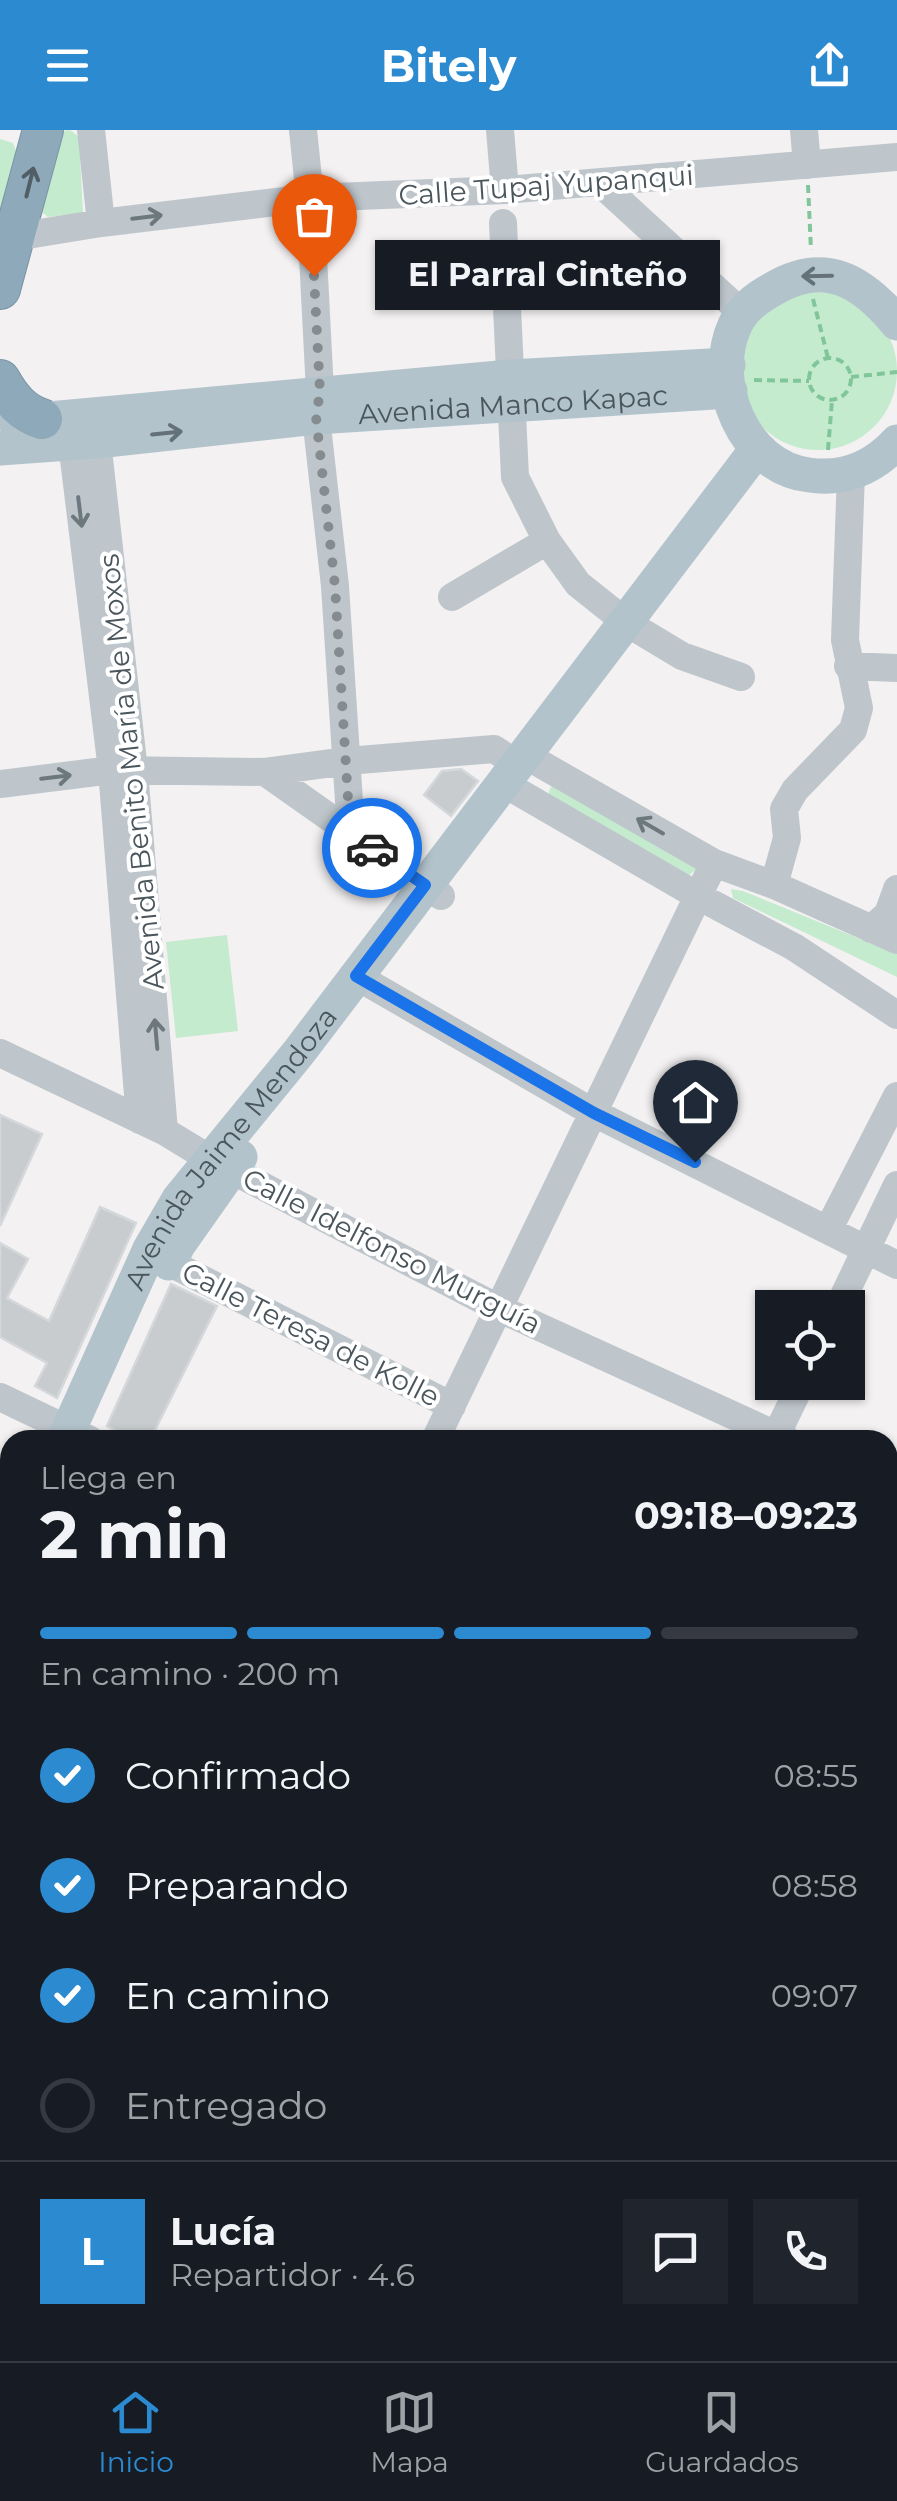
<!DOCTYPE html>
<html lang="es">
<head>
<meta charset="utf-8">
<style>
	:root { --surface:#171b24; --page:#20242c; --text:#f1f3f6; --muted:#9ea1a6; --line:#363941; --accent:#2c8ad1 }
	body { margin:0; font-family:Montserrat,sans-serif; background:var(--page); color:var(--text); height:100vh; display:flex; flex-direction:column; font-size:38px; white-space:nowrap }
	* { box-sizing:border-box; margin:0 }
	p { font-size:32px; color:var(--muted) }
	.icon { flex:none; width:55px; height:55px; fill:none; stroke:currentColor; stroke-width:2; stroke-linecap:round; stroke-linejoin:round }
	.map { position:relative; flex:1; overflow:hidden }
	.sheet { position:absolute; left:0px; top:1300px; width:898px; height:932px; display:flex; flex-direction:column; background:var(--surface); border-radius:30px 30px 0 0; box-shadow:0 2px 8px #0004 }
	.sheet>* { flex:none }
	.tools { position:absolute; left:755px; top:1160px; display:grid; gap:20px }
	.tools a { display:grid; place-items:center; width:110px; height:110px; border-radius:0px; background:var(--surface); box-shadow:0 2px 8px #0004; font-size:50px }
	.pin { position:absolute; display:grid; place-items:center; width:85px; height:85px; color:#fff; margin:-102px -42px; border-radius:50% 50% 50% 0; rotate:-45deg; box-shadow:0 0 10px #0007 }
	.pin .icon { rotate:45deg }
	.courier { position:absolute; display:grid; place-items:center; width:100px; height:100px; margin:-50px; border:8px solid #1a73e8; border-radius:50%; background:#fff; color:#222; box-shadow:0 2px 12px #0007 }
	.bubble { position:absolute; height:70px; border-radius:0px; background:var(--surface); box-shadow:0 2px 8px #0004; font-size:32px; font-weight:700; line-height:70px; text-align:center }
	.head em { font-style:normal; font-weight:700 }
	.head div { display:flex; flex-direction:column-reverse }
	.head { display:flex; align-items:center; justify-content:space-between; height:170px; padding:0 40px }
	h1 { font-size:65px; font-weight:700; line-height:75px }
	.bar { display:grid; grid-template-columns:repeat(4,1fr); gap:15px 10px; align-content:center; height:120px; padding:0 40px }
	.bar i { height:12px; border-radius:8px; background:var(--line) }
	.bar .current { background:var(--accent) }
	.bar p { grid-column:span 4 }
	.line { display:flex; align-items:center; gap:25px; padding:0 40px; border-top:2px solid var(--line) }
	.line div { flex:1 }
	.round { display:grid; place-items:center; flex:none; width:105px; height:105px; border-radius:0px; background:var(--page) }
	ol { padding:0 40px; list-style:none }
	li { display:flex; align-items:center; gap:30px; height:110px }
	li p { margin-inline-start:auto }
	li .icon { padding:10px; border-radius:50%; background:var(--accent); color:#fff; stroke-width:4 }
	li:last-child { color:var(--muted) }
	li i { width:55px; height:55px; border:5px solid var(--line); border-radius:50% }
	header { display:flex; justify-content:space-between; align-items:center; height:130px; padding:0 40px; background:var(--accent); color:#fff; font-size:45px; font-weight:700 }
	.tabs { display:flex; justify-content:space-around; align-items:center; height:140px; border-top:2px solid var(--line); background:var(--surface); font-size:28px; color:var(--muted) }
	.tabs a { display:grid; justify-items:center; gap:5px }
	.tabs .current { color:var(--accent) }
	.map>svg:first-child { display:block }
	.green { fill:#c4ebce }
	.building { fill:#c8cccf; stroke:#d5d8db; stroke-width:2.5 }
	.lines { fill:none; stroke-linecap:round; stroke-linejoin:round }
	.highway-casing { stroke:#7994a6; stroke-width:42 }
	.path { stroke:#80c69a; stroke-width:4; stroke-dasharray:8 5; stroke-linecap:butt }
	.minor { stroke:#bec6cc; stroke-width:28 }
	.major { stroke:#b3c3cc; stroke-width:35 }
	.highway { stroke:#8ea9ba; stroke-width:40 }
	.oneway { stroke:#515e65 }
	.oneway2 { stroke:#6d787e }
	.oneway3 { stroke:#647178 }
	.done { stroke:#858c90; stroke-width:10; stroke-dasharray:0 18 }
	.route { stroke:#1a73e8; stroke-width:12 }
	.labels { text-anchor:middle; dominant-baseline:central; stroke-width:8; stroke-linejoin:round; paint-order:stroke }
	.street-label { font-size:28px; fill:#4a565c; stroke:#fff }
</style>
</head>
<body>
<header><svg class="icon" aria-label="menu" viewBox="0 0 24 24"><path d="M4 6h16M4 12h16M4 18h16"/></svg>Bitely<svg class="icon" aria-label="share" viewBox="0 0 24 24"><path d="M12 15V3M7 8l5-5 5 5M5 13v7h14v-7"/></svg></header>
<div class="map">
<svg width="897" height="2231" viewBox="0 0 897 2231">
	<rect width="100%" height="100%" fill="#f3f1f1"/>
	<!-- green -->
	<path class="green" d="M70 0 79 7 83 83 48 87 42 82 64 1Z
		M0 9 13 13 16 21 0 82Z
		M739 241a79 79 0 1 1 158 0a79 79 0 1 1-158 0Z
		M552 655 699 737 687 747 549 670V661Z
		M731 759 743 761 897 824V847L733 768Z
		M227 805 238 901 176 908 166 812Z"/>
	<!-- building -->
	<path class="building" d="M461 639 478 651 451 686 424 665 442 641Z
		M0 985 42 1004 0 1096Z
		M100 1077 136 1093 57 1268 35 1256 47 1233 0 1207V1113L28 1129 7 1168 49 1191Z
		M171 1154 217 1176 150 1310H133L107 1296Z"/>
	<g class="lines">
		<!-- highway casing -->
		<g class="highway-casing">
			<path id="highway" d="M0 159 43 0
				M0 250C10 268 22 283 42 289"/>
		</g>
		<!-- path -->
		<path class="path" d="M808 55 811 120
			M813 169 828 228
			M809 249a21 21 0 1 1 42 0a21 21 0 1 1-42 0Z
			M851 247 897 242
			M754 250 809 251
			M828 320 832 270"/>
		<!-- minor -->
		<path class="minor" d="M91 0 101 93
			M303 0 310 68 320 262 316 287 335 456 351 702
			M500 0 505 60
			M804 0 807 35
			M600 53 742 183
			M503 93 515 347 547 411 578 454 627 493 682 526 741 547
			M3 109 101 93 310 68 505 60 897 27
			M99 291 97 311 134 641 164 1001
			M73 297 72 313 112 640 140 990
			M452 467 547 411
			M848 536 897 538
			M525 625 714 733 774 755 897 810
			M265 642 441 766
			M503 653 698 766 794 817 897 885
			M0 654 112 640 265 642 347 631 494 619 518 635
			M774 755 787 708 784 679 795 660 853 600 859 578 845 510 851 343
			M871 799 888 784 897 759
			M356 846 594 983 897 1135
			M0 923 164 1001 210 1029 500 1179 787 1310
			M829 1098 897 966
			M170 1133 452 1276
			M838 1178 897 1055
			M0 1267 90 1310
			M435 1310 714 733
			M774 1310 802 1252
			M888 1357 897 1361
			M888 1537 897 1532
			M0 1612 10 1617
			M888 1657 897 1654
			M888 1768 897 1779
			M888 1839 897 1833
			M888 1945 897 1938
			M0 1962 10 1967
			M0 2192 10 2174
			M888 2200 897 2214
			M19 2222 26 2231
			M555 2222 575 2231
			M345 2231 349 2222"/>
		<!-- major -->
		<g class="major">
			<path d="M897 193C862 151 825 128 773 159 757 168 743 178 735 195 709 252 743 337 809 345 844 350 873 338 897 312"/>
			<path d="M16 292 510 247 728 235"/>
			<path id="s1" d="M0 318 97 311 316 287 730 261"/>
			<path d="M169 1133 178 1115 240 1027"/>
			<path id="s2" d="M64 1310 150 1119 179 1069 299 922 757 319"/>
			<path d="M0 1438 10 1418"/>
			<path d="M0 1474 10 1453"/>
		</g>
		<!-- highway -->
		<use href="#highway" class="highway"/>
	</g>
	<!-- one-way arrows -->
	<defs><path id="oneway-shaft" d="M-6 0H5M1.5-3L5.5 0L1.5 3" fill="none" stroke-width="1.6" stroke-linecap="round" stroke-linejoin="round" transform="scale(2.5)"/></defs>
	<use class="oneway" href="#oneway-shaft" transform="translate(30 52) rotate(-76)"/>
	<g class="oneway2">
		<use href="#oneway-shaft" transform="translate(147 87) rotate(-7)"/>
		<use href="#oneway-shaft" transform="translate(80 382) rotate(83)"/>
		<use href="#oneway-shaft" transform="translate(56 647) rotate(-7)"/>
		<use href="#oneway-shaft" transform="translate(650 696) rotate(-150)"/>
		<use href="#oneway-shaft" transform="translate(156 904) rotate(-95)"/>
	</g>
	<g class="oneway3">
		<use href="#oneway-shaft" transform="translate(817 146) rotate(179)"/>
		<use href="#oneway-shaft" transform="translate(167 303) rotate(-6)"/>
	</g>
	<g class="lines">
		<!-- done -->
		<path class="done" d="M314 146 320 262 316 287 335 456 350 702 372 718"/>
		<!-- route -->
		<path class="route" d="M372 718 425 755 356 846 594 983 695 1032"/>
	</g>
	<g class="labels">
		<!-- street labels -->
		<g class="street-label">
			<text transform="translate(546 55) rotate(-4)">Calle Tupaj Yupanqui</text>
			<text stroke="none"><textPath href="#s1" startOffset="515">Avenida Manco Kapac</textPath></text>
			<text transform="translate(131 642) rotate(-96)">Avenida Benito María de Moxos</text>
			<text stroke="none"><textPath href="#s2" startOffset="338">Avenida Jaime Mendoza</textPath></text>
			<text transform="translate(392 1121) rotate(27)">Calle Idelfonso Murguía</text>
			<text transform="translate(311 1204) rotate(27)">Calle Teresa de Kolle</text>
		</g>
	</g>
</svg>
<div class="tools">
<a><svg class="icon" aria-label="locate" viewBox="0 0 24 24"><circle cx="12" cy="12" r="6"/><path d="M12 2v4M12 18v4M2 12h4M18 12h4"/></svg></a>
</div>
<div class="pin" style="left:314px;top:146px;background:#ea580c"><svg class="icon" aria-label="bag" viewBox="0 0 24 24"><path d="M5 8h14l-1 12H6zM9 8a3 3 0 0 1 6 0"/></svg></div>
<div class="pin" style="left:695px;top:1032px;background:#1f2937"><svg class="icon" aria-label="home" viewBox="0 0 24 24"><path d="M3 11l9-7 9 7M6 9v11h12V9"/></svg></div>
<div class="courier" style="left:372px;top:718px"><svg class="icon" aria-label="car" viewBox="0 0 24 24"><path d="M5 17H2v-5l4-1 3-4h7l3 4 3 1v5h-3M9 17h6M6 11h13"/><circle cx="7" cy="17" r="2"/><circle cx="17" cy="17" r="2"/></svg></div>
<div class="bubble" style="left:375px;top:110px;width:345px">El Parral Cinteño</div>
<section class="sheet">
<div class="head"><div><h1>2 min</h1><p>Llega en</p></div><em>09:18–09:23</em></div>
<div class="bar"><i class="current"></i><i class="current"></i><i class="current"></i><i></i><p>En camino · 200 m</p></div>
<ol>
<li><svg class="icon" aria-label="check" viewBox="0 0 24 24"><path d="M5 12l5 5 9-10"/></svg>Confirmado<p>08:55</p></li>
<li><svg class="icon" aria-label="check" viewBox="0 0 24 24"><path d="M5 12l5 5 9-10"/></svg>Preparando<p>08:58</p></li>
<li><svg class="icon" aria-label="check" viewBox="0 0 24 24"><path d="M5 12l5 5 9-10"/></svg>En camino<p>09:07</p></li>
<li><i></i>Entregado</li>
</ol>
<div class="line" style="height:180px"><b class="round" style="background:var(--accent);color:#fff">L</b><div><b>Lucía</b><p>Repartidor · 4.6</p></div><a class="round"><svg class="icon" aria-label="chat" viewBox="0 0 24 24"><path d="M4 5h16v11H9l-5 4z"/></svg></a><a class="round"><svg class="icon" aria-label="phone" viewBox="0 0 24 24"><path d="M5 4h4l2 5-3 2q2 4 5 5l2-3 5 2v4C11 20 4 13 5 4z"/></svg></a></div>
</section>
</div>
<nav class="tabs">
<a class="current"><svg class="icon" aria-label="home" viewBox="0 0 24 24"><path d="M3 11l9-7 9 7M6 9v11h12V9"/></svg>Inicio</a>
<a><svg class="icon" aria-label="map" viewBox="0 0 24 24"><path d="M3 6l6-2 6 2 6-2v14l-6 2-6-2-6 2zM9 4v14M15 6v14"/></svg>Mapa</a>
<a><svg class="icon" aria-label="saved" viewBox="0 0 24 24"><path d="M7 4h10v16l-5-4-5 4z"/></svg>Guardados</a>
</nav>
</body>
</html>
